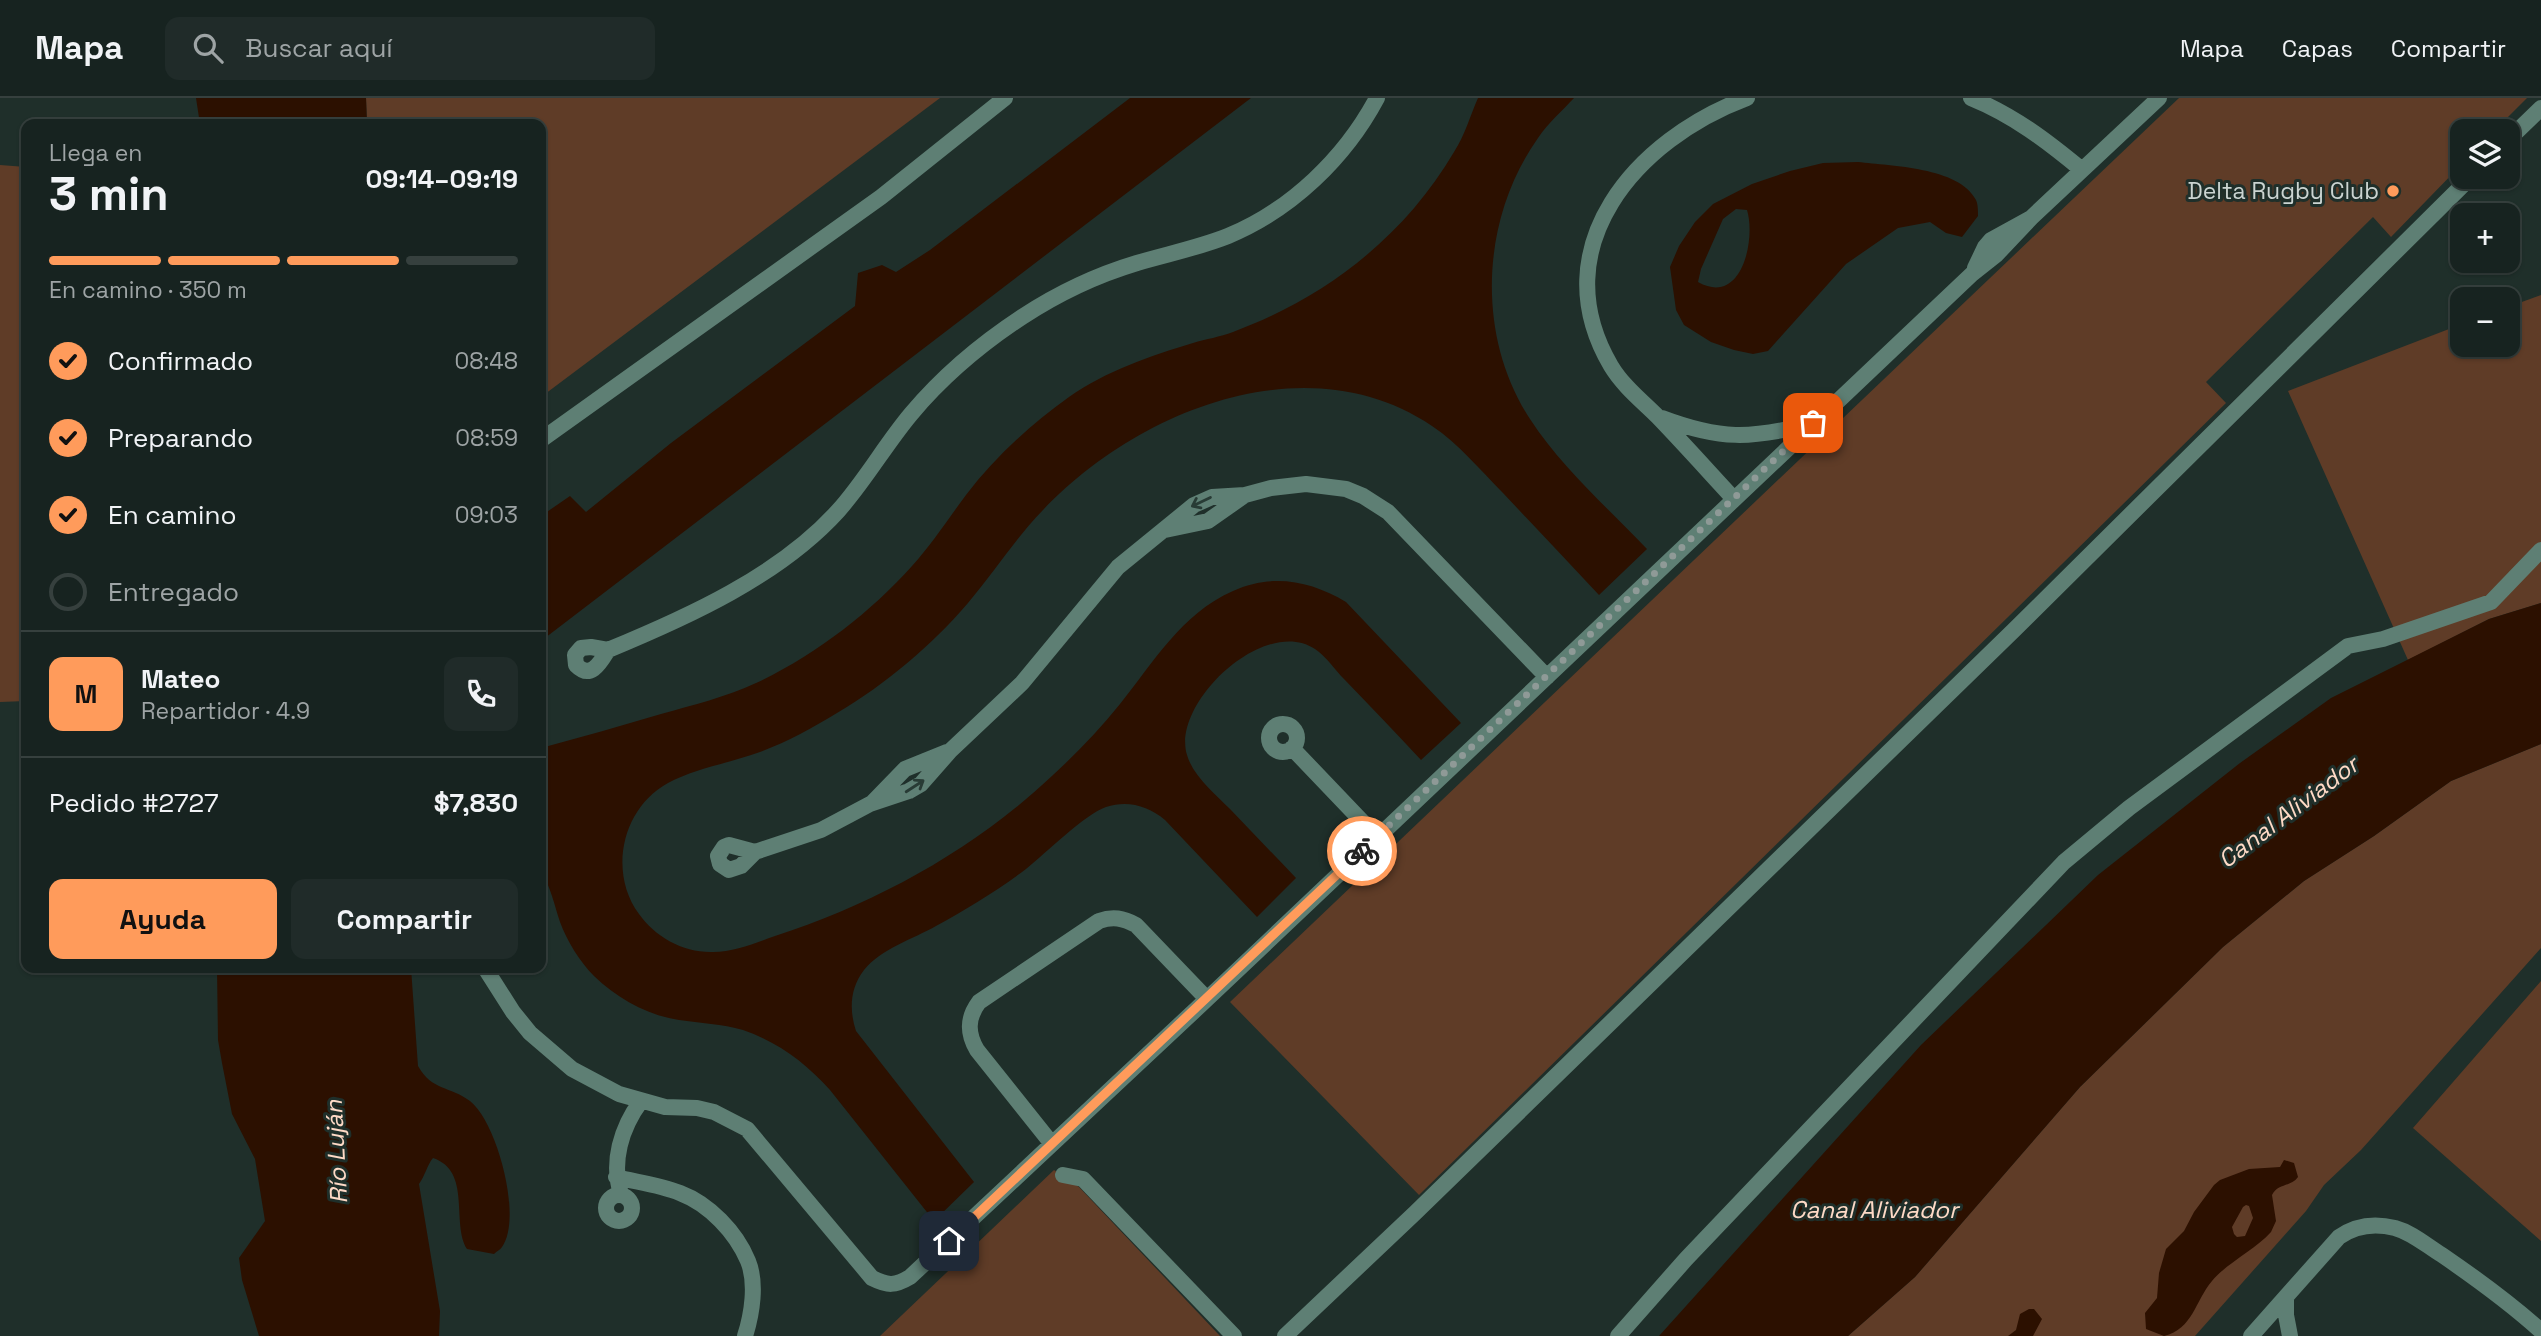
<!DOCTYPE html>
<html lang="es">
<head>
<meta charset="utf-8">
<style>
	:root { --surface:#172320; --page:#202b29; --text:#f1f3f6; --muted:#9ea4a5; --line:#36403e; --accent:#ff9b5b }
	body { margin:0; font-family:"Space Grotesk",sans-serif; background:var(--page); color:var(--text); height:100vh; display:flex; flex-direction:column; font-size:26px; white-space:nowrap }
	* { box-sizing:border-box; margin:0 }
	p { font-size:23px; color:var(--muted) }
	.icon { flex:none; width:38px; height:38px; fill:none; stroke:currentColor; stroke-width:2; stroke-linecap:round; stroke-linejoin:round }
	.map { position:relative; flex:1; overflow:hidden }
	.side { position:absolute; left:21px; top:21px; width:525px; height:854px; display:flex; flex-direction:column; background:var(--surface); border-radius:14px; box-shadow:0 2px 5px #0004,0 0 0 2px var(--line) }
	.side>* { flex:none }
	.buttons { position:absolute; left:2450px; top:21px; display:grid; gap:14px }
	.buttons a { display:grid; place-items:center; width:70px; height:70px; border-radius:14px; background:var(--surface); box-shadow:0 2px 5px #0004,0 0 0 2px var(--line); font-size:35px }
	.pin { position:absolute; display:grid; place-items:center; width:60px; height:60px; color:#fff; margin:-30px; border-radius:14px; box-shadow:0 4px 10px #0006 }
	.courier { position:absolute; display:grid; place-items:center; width:70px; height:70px; margin:-35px; border:5px solid #ff9b5b; border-radius:50%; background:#fff; color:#222; box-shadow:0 2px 9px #0007 }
	.headline em { font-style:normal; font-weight:700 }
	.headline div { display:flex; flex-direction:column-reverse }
	.headline { display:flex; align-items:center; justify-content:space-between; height:119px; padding:0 28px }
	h1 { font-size:46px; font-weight:700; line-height:52px }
	.bar { display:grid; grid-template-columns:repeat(4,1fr); gap:10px 7px; align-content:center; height:84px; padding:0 28px }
	.bar i { height:9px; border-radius:5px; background:var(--line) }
	.bar .active { background:var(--accent) }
	.bar p { grid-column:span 4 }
	.line { display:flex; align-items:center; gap:18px; padding:0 28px; border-top:2px solid var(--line) }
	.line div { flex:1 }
	.round { display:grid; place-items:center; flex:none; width:74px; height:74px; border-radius:14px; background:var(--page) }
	ol { padding:0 28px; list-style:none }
	li { display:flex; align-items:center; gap:21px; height:77px }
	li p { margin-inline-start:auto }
	li .icon { padding:7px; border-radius:50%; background:var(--accent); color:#111; stroke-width:4 }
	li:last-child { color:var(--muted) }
	li i { width:38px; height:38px; border:4px solid var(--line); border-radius:50% }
	.action { display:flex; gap:14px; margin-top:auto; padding:14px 28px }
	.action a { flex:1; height:80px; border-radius:14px; background:var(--accent); color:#111; font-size:28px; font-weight:700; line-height:80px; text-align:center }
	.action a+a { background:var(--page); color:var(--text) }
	header { display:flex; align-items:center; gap:42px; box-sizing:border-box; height:98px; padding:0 35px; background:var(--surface); border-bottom:2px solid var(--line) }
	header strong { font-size:33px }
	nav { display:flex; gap:38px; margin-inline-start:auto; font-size:24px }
	.search { width:490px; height:63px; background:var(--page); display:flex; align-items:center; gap:18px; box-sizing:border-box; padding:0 24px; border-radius:14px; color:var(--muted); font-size:26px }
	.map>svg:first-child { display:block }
	.green { fill:#5f3c27 }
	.water { fill:#2c1000; fill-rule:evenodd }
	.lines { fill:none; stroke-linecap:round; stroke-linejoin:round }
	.minor { stroke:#5e7f74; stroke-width:16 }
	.oneway { stroke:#283b35 }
	.done { stroke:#8f9a97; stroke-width:7; stroke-dasharray:0 12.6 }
	.route { stroke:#ff9b5b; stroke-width:9 }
	.poi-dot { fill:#ff9b5b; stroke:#1f2f2a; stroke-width:2.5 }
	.labels { text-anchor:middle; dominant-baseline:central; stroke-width:6; stroke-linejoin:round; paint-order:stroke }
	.poi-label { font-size:23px; fill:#cbd4d1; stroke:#1f2f2a; text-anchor:end }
	.water-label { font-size:24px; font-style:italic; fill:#fedac6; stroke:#1f2f2a }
</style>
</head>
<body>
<header>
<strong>Mapa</strong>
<div class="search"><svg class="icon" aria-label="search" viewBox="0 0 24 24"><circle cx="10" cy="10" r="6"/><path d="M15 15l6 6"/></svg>Buscar aquí</div>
<nav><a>Mapa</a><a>Capas</a><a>Compartir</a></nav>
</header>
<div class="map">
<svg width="2541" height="1238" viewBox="0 0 2541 1238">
	<rect width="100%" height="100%" fill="#1f2f2a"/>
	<!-- green -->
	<path class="green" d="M366 0H940L541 299V26H367Z
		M2179 0H2527L2494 33H2462V66L2391 139 2373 119 2206 284 2226 305 1419 1097 1230 904Z
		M0 67 26 69V603L0 604Z
		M2541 197V505L2489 521 2408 562 2288 293 2462 226V247H2508V209Z
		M2541 646V850L2361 1052 2324 1087 2306 1113 2195 1238H1848L1915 1179 2080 989 2223 849 2304 783 2374 738 2451 683Z
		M2541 883V1143L2413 1030Z
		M1054 1072 1079 1089 1220 1238H880Z"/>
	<!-- water -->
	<path class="water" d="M196 0H366L367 26H200Z
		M1130 0H1251L541 543V418L570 398 586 414 671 345 855 208 858 175 882 167 896 174 930 152Z
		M1478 0H1574C1562 13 1548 25 1538 40 1481 120 1475 237 1530 321 1561 369 1607 409 1647 451L1599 497C1567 463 1535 429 1503 395 1480 372 1459 346 1432 328 1307 244 1138 312 1043 412 1015 441 994 474 968 505 931 548 886 586 837 615 812 630 787 644 760 654 730 665 696 670 668 685 622 710 608 774 639 816 655 839 684 855 713 854 734 854 755 845 775 838 877 805 975 751 1053 677 1077 655 1100 631 1120 606 1154 564 1181 516 1233 493 1272 475 1311 483 1346 504L1461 625 1421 662C1396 635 1370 608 1344 581 1335 572 1326 558 1315 551 1264 517 1171 606 1187 657 1193 678 1215 696 1230 711 1252 734 1274 757 1296 780L1257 819 1165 722C1148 708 1128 702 1106 709 1085 716 1046 755 1026 771 998 792 967 811 936 828 913 841 881 851 864 872 850 890 849 912 856 933L974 1084 934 1123 830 992C806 965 778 944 743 932 722 926 700 925 679 922 647 917 618 901 594 878 580 864 567 843 560 824 554 806 551 789 541 774V650C581 639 621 628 661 616 693 607 726 599 756 585 814 558 870 515 912 468 932 446 948 421 966 397 995 359 1030 327 1069 299 1106 273 1150 258 1193 245 1206 241 1220 239 1233 234 1325 200 1404 139 1454 54 1465 37 1470 18 1478 0Z
		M1858 64C1891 68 1959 69 1976 102 1978 106 1978 113 1978 118L1962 139 1946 135 1930 124 1898 130 1846 166 1768 253 1753 256 1734 252 1711 244 1684 227 1676 212 1670 169 1679 148 1695 124 1713 106 1752 86 1790 73 1823 65ZM1736 111 1747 112C1756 141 1742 209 1698 184L1701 171 1723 121Z
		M2541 505V646L2451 683 2374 738 2304 783 2223 849 2080 989 1915 1179 1848 1238H1659L1921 947 2098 777 2240 665 2331 600 2489 521Z
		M217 870H411L418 968C432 993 450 988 470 1003 497 1024 523 1120 502 1149 500 1152 497 1153 494 1156L467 1151C451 1125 472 1073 433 1060 427 1067 425 1078 419 1086L440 1213 439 1238H259L242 1182 239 1160 265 1123 255 1061 232 1016 222 965 218 942Z
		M2284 1062 2294 1065 2298 1079C2291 1089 2278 1085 2272 1097L2276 1123 2271 1134C2255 1152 2228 1164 2212 1183 2195 1203 2193 1231 2164 1238L2146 1231 2145 1215 2157 1200 2159 1175 2166 1151 2184 1133 2194 1114 2214 1087 2220 1082 2249 1071 2280 1069ZM2246 1107 2249 1108 2253 1120 2245 1138 2237 1139 2234 1136 2232 1129 2243 1109Z
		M2029 1211H2034L2042 1221 2033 1238H2008L2016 1232 2020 1216Z"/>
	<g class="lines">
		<!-- minor -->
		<path class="minor" d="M1971 0C2013 17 2047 43 2082 72
			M2508 42 2541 10
			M1975 170 1985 149 1991 142 2031 120 2159 0
			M1662 320C1720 342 1751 341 1810 326
			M541 342 881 99 1005 0
			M1734 401C1709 374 1684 346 1658 319 1642 303 1623 288 1611 268 1541 149 1637 41 1747 0
			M1165 432 1208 423 1245 397
			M591 549 608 552C600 565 591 582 576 567L575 557 581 550Z
			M608 552C688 519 779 478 838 413 865 383 885 347 911 316 942 279 981 246 1022 219 1057 196 1097 177 1137 165 1167 156 1198 150 1228 138 1291 112 1345 60 1377 0
			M1269 640a14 14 0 1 1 28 0a14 14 0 1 1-28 0Z
			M1292 650 1377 739
			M872 705 905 671 947 654
			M729 747 755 754 741 768 729 772 720 766 718 758 724 749Z
			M755 754 821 732 870 706 909 693 921 686 950 653 1022 585 1118 469 1194 407 1212 399 1245 397 1271 390 1306 386 1346 391 1363 398 1388 414 1547 579
			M485 870 513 914 530 935 572 971 619 996 665 1009 697 1010 714 1014 747 1031 872 1180C888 1188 895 1188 910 1179L1207 901 1972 176 1996 157 2031 120
			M1052 1046 977 952C967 935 967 920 979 904L1099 823C1113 818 1123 820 1136 827L1207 901
			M1063 1077 1083 1081 1234 1238
			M616 1079C636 1084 660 1087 680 1095 709 1106 736 1134 748 1163 757 1185 752 1216 745 1238
			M621 1096C611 1064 621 1030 641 1003
			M606 1110a13 13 0 1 1 26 0a13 13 0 1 1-26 0Z
			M2286 1199V1217L2290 1238
			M1285 1238 1415 1115 2013 533 2471 79
			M1618 1238 1686 1161 2064 764 2129 710 2348 548 2383 541 2491 504 2541 452
			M2251 1238 2339 1139C2356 1127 2375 1125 2395 1130 2413 1135 2427 1148 2442 1157 2477 1181 2510 1205 2541 1233"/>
	</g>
	<!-- one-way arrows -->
	<defs><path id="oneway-shaft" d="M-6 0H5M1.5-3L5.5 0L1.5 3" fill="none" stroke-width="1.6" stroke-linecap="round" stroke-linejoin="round" transform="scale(1.75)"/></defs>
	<g class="oneway">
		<use href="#oneway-shaft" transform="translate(1201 404) rotate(154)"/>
		<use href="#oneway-shaft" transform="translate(915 688) rotate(-33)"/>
	</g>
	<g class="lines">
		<!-- done -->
		<path class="done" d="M1362 753 1813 325"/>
		<!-- route -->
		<path class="route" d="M949 1143 1362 753"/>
	</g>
	<!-- markers -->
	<circle class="poi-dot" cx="2393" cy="93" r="7"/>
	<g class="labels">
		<!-- poi labels -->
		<g class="poi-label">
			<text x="2379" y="93">Delta Rugby Club</text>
		</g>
		<!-- water labels -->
		<g class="water-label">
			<text transform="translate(2288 714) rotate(-37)">Canal Aliviador</text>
			<text transform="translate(336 1054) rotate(-93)">Río Luján</text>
			<text x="1874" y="1111">Canal Aliviador</text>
		</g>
	</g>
</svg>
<div class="buttons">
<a><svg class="icon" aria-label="layers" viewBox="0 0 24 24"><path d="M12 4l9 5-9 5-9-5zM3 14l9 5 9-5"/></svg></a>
<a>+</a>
<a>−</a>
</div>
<div class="pin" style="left:1813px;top:325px;background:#ea580c"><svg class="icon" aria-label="bag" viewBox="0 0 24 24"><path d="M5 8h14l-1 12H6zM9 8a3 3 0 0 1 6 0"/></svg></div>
<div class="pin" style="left:949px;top:1143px;background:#1f2937"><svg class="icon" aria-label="home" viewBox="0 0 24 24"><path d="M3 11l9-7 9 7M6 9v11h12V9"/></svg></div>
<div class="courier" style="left:1362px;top:753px"><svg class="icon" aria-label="bike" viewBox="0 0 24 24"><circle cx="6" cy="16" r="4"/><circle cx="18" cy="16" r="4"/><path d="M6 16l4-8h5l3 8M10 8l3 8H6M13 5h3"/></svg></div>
<section class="side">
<div class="headline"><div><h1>3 min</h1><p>Llega en</p></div><em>09:14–09:19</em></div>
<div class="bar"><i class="active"></i><i class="active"></i><i class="active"></i><i></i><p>En camino · 350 m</p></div>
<ol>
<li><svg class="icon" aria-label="check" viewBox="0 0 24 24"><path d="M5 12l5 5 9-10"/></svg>Confirmado<p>08:48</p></li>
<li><svg class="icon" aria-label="check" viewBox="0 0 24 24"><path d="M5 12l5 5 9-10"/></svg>Preparando<p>08:59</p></li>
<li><svg class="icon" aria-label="check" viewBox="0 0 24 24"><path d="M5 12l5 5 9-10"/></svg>En camino<p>09:03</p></li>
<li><i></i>Entregado</li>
</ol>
<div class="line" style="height:126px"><b class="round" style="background:var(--accent);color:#111">M</b><div><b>Mateo</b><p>Repartidor · 4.9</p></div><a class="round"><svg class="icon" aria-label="phone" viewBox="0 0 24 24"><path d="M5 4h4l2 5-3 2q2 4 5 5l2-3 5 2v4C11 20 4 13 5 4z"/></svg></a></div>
<div class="line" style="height:91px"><div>Pedido #2727</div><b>$7,830</b></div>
<div class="action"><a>Ayuda</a><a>Compartir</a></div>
</section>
</div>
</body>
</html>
